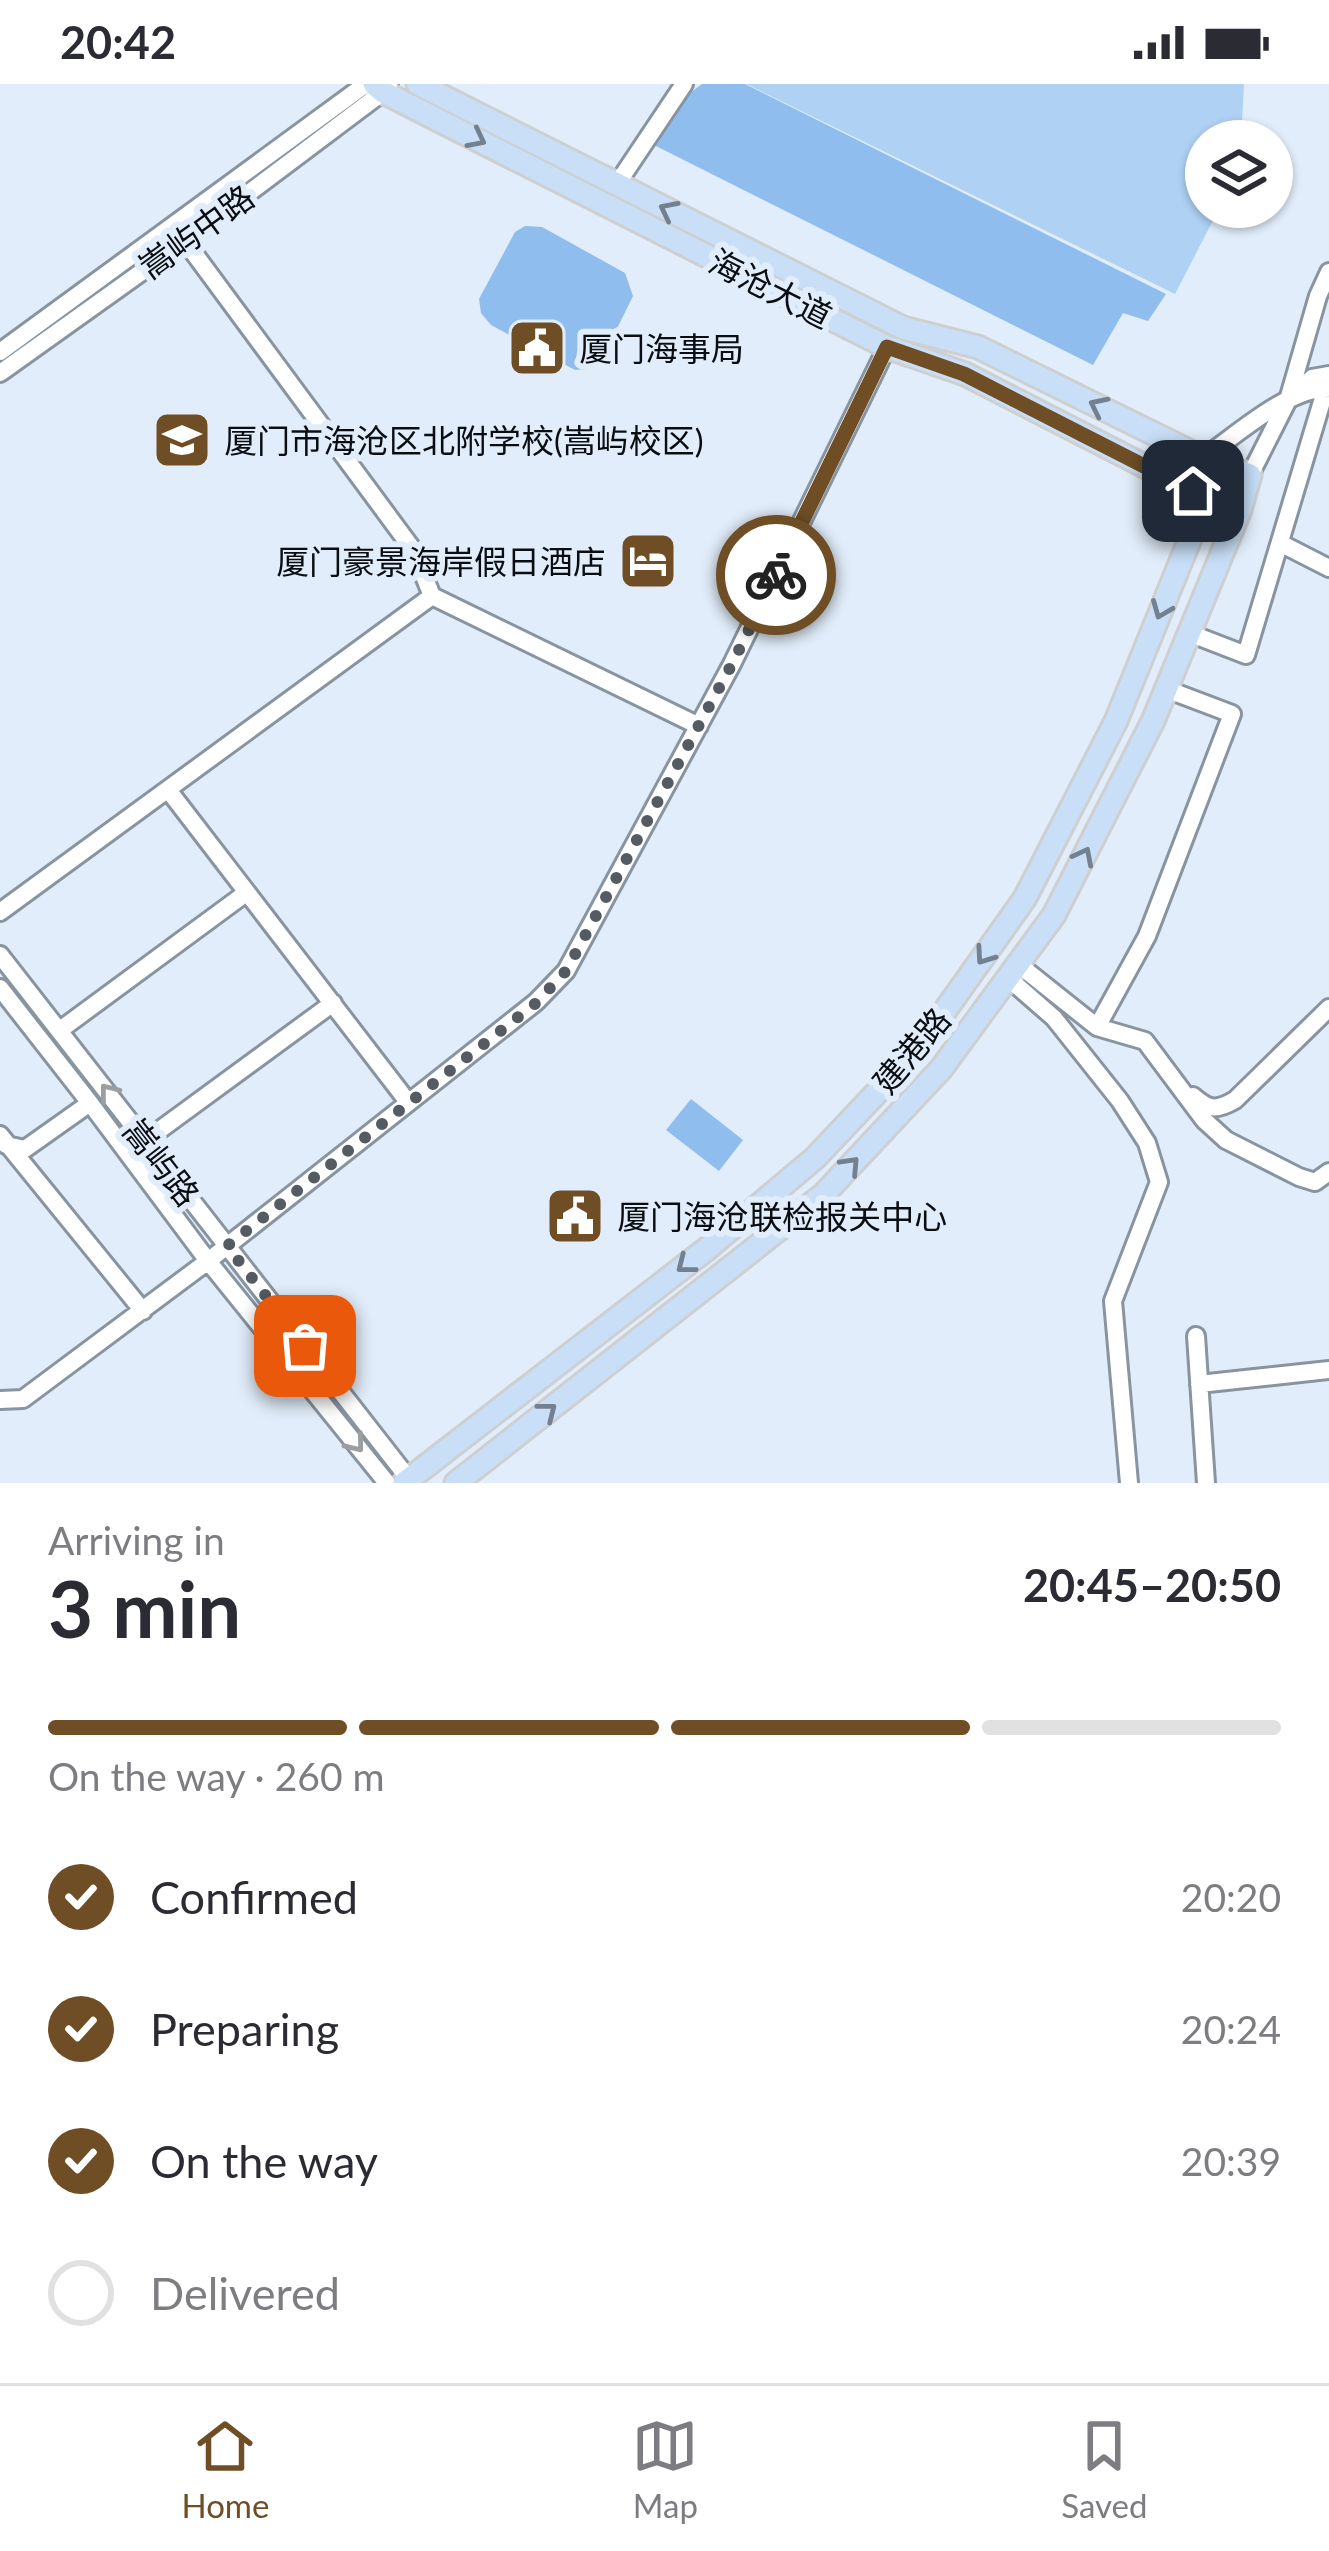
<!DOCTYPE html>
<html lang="en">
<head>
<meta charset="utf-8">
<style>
	:root { --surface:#fff; --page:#f2f2f3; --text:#2b2b33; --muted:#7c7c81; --line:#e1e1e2; --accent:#6f4e25 }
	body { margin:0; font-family:Lato,"Noto Sans SC",sans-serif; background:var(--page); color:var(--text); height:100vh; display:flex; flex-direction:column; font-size:45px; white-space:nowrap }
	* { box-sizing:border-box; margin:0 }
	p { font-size:39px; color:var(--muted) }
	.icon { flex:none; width:66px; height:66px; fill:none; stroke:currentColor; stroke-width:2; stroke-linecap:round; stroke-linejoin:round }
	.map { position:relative; height:1399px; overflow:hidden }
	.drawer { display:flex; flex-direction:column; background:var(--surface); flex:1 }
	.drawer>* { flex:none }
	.buttons { position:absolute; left:1185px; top:36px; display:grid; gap:24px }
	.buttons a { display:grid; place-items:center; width:108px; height:108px; border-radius:50%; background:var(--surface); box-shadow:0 3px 9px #0004; font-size:60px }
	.pin { position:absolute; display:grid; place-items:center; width:102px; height:102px; color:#fff; margin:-51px; border-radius:24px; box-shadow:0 6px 18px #0006 }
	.courier { position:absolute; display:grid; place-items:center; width:120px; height:120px; margin:-60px; border:9px solid #6f4e25; border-radius:50%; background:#fff; color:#222; box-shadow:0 3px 15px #0007 }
	.headline em { font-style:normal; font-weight:700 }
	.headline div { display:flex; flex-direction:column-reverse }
	.headline { display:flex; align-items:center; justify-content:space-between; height:204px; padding:0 48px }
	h1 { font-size:78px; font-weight:700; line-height:90px }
	.bar { display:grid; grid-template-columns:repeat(4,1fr); gap:18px 12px; align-content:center; height:144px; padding:0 48px }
	.bar i { height:15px; border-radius:9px; background:var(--line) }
	.bar .selected { background:var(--accent) }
	.bar p { grid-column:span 4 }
	ol { padding:0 48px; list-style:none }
	li { display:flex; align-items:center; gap:36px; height:132px }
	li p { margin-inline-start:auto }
	li .icon { padding:12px; border-radius:50%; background:var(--accent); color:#fff; stroke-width:4 }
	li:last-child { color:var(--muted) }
	li i { width:66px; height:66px; border:6px solid var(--line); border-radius:50% }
	.status { display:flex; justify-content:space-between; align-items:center; height:84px; padding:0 60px; background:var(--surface); direction:ltr }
	.status svg { height:33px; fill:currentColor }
	.dock { display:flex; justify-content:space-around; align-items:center; height:168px; border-top:3px solid var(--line); background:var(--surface); font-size:33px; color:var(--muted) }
	.dock a { display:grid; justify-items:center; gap:6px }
	.dock .selected { color:var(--accent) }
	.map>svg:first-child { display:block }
	.green { fill:#8fbdee }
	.water { fill:#afd1f4 }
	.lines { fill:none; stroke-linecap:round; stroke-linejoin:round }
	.minor-casing { stroke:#88949f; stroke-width:22 }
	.major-casing { stroke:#cecfd0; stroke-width:27 }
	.minor { stroke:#fff; stroke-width:16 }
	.major { stroke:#c8dff7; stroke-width:21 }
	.oneway { stroke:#728090 }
	.oneway2 { stroke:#9d9ea0 }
	.done { stroke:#555b63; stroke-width:12; stroke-dasharray:0 21.6 }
	.route { stroke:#6f4e25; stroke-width:15 }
	.labels { text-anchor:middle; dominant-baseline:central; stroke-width:12; stroke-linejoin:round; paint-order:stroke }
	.street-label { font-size:33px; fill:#0a0d12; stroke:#e1edfa }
	.poi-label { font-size:33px; fill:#0a0d12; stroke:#e1edfa; text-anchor:start }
</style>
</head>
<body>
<div class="status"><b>20:42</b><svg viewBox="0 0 49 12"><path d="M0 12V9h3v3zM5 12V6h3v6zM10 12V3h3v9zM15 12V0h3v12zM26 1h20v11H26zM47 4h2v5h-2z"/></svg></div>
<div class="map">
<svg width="1329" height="1399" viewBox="0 0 1329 1399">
	<rect width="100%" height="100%" fill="#e1edfa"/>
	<!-- green -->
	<path class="green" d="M702 0H745L1166 210 1148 237 1123 229 1093 281 648 58 674 21Z
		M525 142 542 143 625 189 633 212 600 279 588 285 575 286 491 241 481 229 479 215 515 148Z
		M691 1015 743 1056 719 1087 666 1046Z"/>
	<!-- water -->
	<path class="water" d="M746 0H1244L1241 57H1206V123H1220L1175 210Z"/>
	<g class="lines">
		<!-- minor casing -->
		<g class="minor-casing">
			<path id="minor" d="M617 100 684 0
				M170 145 185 157 414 467 432 512 699 642
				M0 268 366 0
				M0 289 185 157 383 8 389 0
				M1298 307 1312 294 1329 291
				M1203 374C1238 350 1286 305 1329 304
				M1250 391 1288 316 1318 212 1329 188
				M1280 459 1329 484
				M1189 549 1246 571 1326 304
				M169 707 408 1018
				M0 828 432 512
				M0 871 412 1399
				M1018 880 1097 943 1145 957 1204 1036 1226 1056 1299 1093 1315 1098 1329 1088
				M1008 894 1054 934 1120 1017 1147 1059 1159 1098 1113 1217 1129 1399
				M0 904 90 1019 208 1177 387 1399
				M1097 943 1147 852 1232 630 1166 605
				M60 946 246 809
				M1193 1012C1209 1026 1216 1027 1235 1016L1329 924
				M0 1051 143 1227
				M146 1056 333 919
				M6 1061 25 1065 90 1019
				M1196 1252 1206 1399
				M1199 1300 1329 1286
				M0 1316 23 1315 208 1177 536 918 566 887 732 580 887 263"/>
		</g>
		<!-- major casing -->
		<g class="major-casing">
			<path id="major" d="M374 0 383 8 887 263 965 290 1193 407 1240 426
				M418 0 903 244 978 263 1203 374 1250 391 1240 426 1153 637 1054 831 941 985 824 1110 456 1399
				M404 1399 708 1164 815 1074 917 966 1025 814 1116 637 1190 455 1193 407 1203 374"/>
		</g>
		<!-- minor -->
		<use href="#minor" class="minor"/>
		<!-- major -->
		<use href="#major" class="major"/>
	</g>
	<!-- one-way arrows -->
	<defs><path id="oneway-chevron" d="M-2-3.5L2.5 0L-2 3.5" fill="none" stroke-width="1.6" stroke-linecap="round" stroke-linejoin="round" transform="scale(3)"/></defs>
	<g class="oneway">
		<use href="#oneway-chevron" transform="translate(477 55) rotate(27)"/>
		<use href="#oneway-chevron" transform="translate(668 126) rotate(-153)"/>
		<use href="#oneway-chevron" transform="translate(1098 322) rotate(-154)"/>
		<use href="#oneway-chevron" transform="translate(1161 526) rotate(112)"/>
		<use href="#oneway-chevron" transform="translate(1084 772) rotate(-63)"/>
		<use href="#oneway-chevron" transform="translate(984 872) rotate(125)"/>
		<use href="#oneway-chevron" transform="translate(851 1081) rotate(-47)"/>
		<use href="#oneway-chevron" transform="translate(685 1181) rotate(142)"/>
		<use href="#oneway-chevron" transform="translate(548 1327) rotate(-38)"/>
	</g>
	<g class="oneway2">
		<use href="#oneway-chevron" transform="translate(108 1008) rotate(-128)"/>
		<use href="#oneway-chevron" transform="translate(356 1360) rotate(51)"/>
	</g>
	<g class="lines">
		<!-- done -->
		<path class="done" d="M305 1262 227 1162 536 919 566 887 732 580 776 491"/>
		<!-- route -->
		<path class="route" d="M776 491 887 263 964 290 1193 407"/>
	</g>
	<!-- icons -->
	<defs>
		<g id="civic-square" transform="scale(3)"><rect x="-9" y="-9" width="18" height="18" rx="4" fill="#6f4e25" stroke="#e1edfa"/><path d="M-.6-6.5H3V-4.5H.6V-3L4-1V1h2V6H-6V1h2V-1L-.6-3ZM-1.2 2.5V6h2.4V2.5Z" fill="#fff"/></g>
		<g id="school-square" transform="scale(3)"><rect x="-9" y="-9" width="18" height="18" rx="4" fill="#6f4e25" stroke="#e1edfa"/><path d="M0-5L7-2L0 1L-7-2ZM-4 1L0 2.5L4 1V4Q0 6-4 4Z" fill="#fff"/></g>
		<g id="hotel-square" transform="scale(3)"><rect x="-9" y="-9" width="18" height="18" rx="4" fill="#6f4e25" stroke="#e1edfa"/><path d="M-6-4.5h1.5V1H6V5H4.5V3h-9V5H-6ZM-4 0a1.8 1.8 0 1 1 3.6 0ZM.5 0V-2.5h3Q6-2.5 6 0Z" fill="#fff"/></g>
	</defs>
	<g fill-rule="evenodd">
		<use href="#civic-square" x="537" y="264"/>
		<use href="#school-square" x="182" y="356"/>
		<use href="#hotel-square" x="648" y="477"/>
		<use href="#civic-square" x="575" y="1132"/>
	</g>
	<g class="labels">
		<!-- street labels -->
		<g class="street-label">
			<text transform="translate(196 147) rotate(-36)">嵩屿中路</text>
			<text transform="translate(771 204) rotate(27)">海沧大道</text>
			<text transform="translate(911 966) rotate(-50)">建港路</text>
			<text transform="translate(162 1078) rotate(52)">嵩屿路</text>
		</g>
		<!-- poi labels -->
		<g class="poi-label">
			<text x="579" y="264">厦门海事局</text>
			<text x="224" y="356">厦门市海沧区北附学校(嵩屿校区)</text>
			<text x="606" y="477" text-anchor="end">厦门豪景海岸假日酒店</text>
			<text x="617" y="1132">厦门海沧联检报关中心</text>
		</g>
	</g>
</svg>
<div class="buttons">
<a><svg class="icon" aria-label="layers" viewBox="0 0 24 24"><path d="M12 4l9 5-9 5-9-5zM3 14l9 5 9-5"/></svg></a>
</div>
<div class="pin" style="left:305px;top:1262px;background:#ea580c"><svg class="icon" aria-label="bag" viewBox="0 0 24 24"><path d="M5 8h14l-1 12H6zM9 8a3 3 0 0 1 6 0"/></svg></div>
<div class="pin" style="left:1193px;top:407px;background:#1f2937"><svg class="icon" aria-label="home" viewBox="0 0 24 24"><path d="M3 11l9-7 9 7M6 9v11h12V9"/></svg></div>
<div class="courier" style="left:776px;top:491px"><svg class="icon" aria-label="bike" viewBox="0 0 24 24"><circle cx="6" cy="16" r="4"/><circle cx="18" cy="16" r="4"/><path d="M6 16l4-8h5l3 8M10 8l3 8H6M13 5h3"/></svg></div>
</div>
<section class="drawer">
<div class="headline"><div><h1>3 min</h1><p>Arriving in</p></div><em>20:45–20:50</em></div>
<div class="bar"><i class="selected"></i><i class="selected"></i><i class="selected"></i><i></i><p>On the way · 260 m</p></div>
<ol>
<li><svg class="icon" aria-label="check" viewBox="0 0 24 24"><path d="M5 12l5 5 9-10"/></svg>Confirmed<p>20:20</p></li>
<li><svg class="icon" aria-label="check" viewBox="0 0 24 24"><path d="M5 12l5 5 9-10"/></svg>Preparing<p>20:24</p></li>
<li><svg class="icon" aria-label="check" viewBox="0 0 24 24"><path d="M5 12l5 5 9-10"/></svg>On the way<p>20:39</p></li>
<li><i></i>Delivered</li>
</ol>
</section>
<nav class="dock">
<a class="selected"><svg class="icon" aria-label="home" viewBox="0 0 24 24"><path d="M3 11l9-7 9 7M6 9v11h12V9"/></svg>Home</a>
<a><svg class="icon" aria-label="map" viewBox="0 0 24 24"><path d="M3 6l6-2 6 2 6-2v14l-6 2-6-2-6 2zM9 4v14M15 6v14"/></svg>Map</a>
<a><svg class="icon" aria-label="saved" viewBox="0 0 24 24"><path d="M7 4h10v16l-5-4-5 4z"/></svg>Saved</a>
</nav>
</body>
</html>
